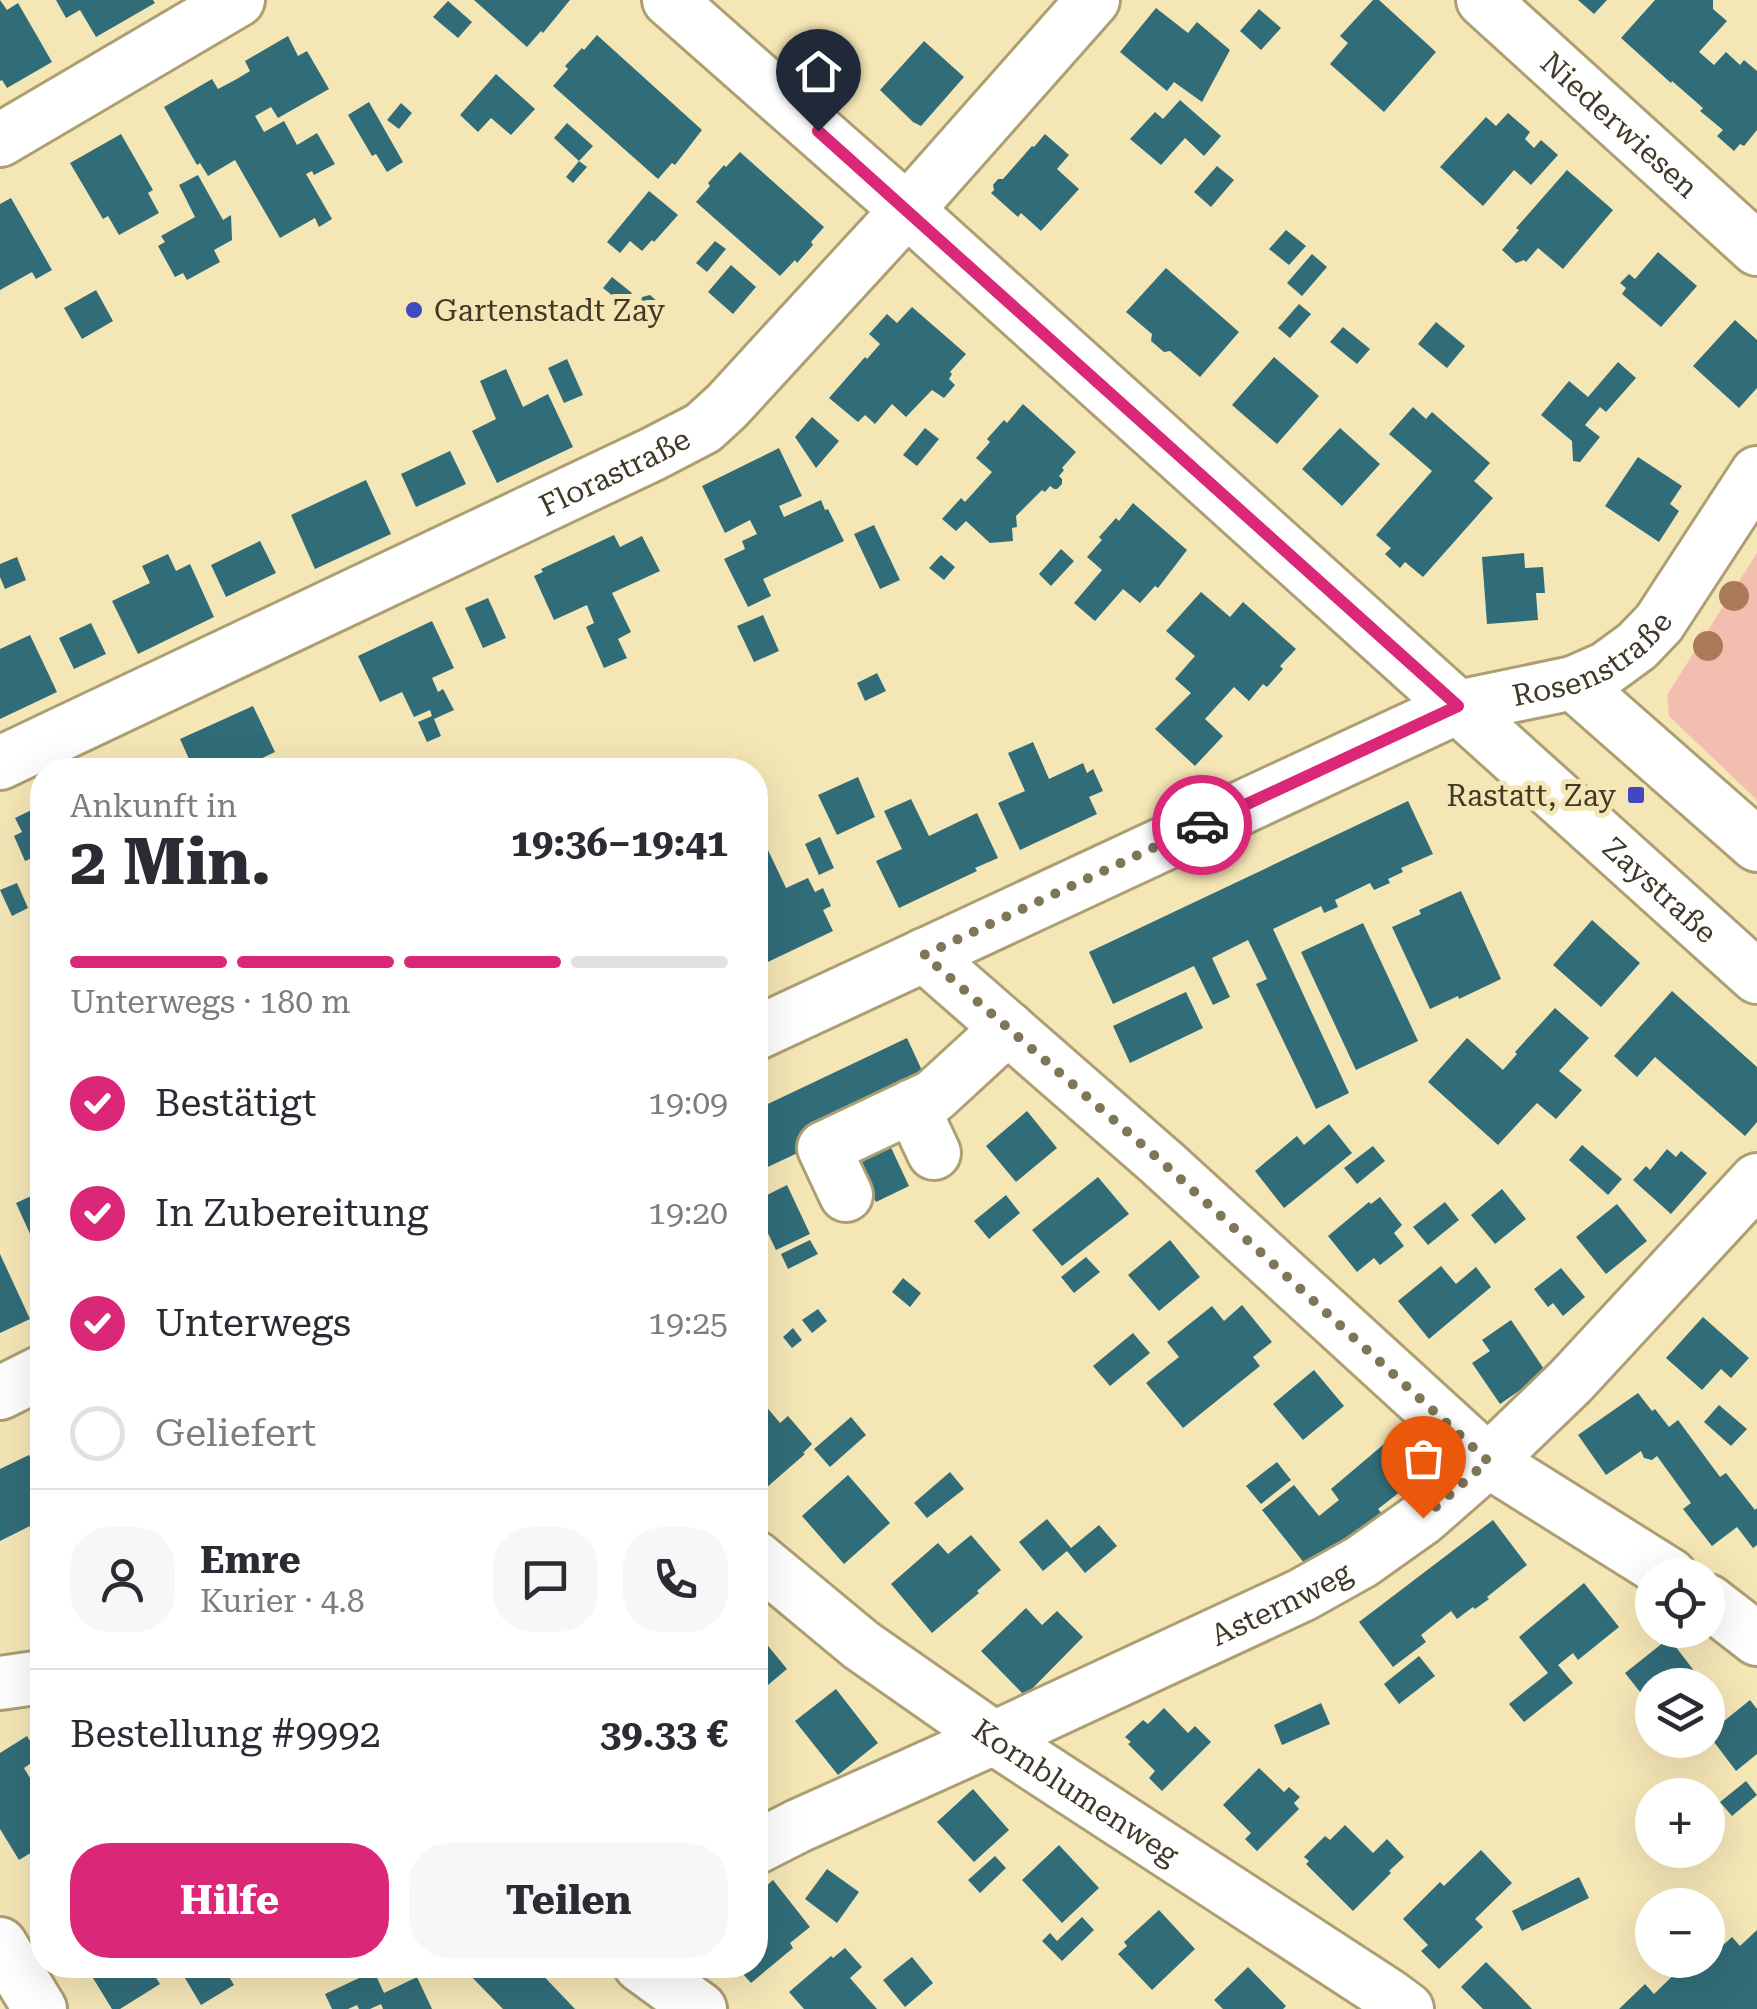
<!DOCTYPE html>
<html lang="de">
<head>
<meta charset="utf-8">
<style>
	:root { --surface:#fff; --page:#f7f7f7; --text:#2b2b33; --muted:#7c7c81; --line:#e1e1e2; --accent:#db2777 }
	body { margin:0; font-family:"Roboto Serif",serif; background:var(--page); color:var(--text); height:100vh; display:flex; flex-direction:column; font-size:38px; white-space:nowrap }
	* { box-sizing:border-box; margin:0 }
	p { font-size:32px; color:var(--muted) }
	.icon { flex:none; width:55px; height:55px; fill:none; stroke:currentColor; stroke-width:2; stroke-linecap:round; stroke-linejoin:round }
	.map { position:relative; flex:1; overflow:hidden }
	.drawer { position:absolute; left:30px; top:758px; width:738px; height:1220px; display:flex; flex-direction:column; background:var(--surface); border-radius:40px; box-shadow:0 10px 40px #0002 }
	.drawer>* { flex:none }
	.tools { position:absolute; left:1635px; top:1558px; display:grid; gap:20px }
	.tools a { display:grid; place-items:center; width:90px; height:90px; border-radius:50%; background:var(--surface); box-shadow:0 10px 40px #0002; font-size:50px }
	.pin { position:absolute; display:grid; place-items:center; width:85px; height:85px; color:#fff; margin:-102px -42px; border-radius:50% 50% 50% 0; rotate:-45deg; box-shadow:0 0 10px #0007 }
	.pin .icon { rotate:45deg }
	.courier { position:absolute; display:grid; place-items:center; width:100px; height:100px; margin:-50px; border:8px solid #db2777; border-radius:50%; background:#fff; color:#222; box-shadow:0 2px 12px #0007 }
	.summary em { font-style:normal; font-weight:700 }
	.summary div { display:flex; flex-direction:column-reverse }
	.summary { display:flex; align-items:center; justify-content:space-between; height:170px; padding:0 40px }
	h1 { font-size:65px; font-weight:700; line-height:75px }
	.bar { display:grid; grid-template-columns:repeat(4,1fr); gap:15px 10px; align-content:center; height:120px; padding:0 40px }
	.bar i { height:12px; border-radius:8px; background:var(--line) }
	.bar .active { background:var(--accent) }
	.bar p { grid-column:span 4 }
	.line { display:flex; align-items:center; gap:25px; padding:0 40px; border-top:2px solid var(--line) }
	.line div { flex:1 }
	.round { display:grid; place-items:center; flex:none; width:105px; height:105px; border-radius:40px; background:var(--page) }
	ol { padding:0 40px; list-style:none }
	li { display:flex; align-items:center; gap:30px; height:110px }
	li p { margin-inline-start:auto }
	li .icon { padding:10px; border-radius:50%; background:var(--accent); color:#fff; stroke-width:4 }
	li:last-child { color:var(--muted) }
	li i { width:55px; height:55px; border:5px solid var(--line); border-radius:50% }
	.action { display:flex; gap:20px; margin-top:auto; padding:20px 40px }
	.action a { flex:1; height:115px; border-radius:40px; background:var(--accent); color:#fff; font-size:40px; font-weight:700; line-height:115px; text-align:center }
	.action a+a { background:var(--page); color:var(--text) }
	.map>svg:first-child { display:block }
	.green { fill:#f3bdb0 }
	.building { fill:#316d79 }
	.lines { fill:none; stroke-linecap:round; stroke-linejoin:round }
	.minor-casing { stroke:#ad9f71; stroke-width:58 }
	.minor { stroke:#fff; stroke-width:52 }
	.tree { fill:#ac7a5b }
	.done { stroke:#7f7658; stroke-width:10; stroke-dasharray:0 18 }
	.route { stroke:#db2777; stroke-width:12 }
	.poi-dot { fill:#3e4abd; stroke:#f5e6b6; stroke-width:4 }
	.labels { text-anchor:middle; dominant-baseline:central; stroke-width:10; stroke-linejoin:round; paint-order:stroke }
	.street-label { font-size:30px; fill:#3f3926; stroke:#f5e6b6 }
	.poi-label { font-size:30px; fill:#3f3926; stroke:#f5e6b6; text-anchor:start }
</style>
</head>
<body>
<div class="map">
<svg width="1757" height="2009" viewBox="0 0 1757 2009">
	<rect width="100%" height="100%" fill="#f5e6b6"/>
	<!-- green -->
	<path class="green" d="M1757 553V800L1669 716 1667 695Z"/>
	<!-- building -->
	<path class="building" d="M0 0 7 10 18 3 52 62 7 88 2 80 0 81Z
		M56 0H153L155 3 96 37 80 10 66 18Z
		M474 0H570L543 33 541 31 527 47Z
		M1373 0H1379L1436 52 1384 112 1330 64 1348 43 1340 36Z
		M1578 0H1607L1594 14Z
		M1655 0H1713V9L1727 21 1699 52 1714 65 1726 52 1740 65 1744 60 1757 71V130L1744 146 1740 144 1734 151 1717 136 1723 130 1700 111 1703 108 1672 81 1671 83 1621 38Z
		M448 1 472 22 458 38 433 17Z
		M1156 8 1188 33 1197 22 1230 50 1202 102 1174 82 1167 91 1120 52Z
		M1259 9 1281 28 1261 50 1240 31Z
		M597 35 702 130 675 165 672 163 658 179 553 86 568 69 565 66 582 48 584 50Z
		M288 36 298 56 307 51 329 89 278 118 271 107 255 116 264 132 284 121 297 145 317 133 335 164 314 175 312 171 306 174 332 219 319 227 315 218 280 238 235 160 208 176 200 163 197 165 164 107 212 79 218 89 235 80 250 71 245 61Z
		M924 41 964 77 921 126 913 122 880 90Z
		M496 74 535 109 511 135 491 118 478 132 460 115Z
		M1180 100 1221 136 1204 156 1185 138 1161 165 1130 139 1155 112 1163 119Z
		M369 102 403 162 387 172 376 154 372 156 348 115Z
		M401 103 412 113 399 129 387 120Z
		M1508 113 1530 132 1525 139 1534 148 1541 140 1558 155 1531 185 1514 170 1483 206 1440 167 1486 117 1496 126Z
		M567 123 593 146 579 161 554 138Z
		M121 134 153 190 148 193 159 213 119 235 108 216 103 219 70 163Z
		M1045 134 1069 155 1057 169 1079 189 1041 231 1021 213 1018 217 991 193 994 190 993 185 998 179H1003L1032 146 1034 147Z
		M740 152 824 227 811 242 813 245 797 263 795 260 780 276 696 202 710 186 708 183 724 165 726 167Z
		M579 161 587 167 573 183 566 177Z
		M1217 166 1234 180 1211 207 1194 192Z
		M1567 170 1613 210 1563 269 1538 248 1526 262 1524 260 1516 263 1502 250 1519 230 1516 228Z
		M198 175 223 220 231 215 232 240 214 250 220 262 187 280 183 273 175 277 158 246 165 242 161 236 195 217 179 185Z
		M649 191 678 215 654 242 652 240 642 251 630 241 620 253 607 242Z
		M11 198 52 270 36 279 32 272 0 290V204Z
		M1286 230 1306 246 1289 265 1269 249Z
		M715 241 726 249 707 272 696 263Z
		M1658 252 1697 286 1661 327 1622 294 1626 288 1620 283 1629 274 1635 279Z
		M1312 254 1327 267 1302 296 1287 283Z
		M731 265 756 287 733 314 708 292Z
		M1166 268 1239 332 1200 377 1170 351 1164 352 1151 341 1152 334 1126 312Z
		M612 277 632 293 623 304 603 288Z
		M96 290 113 321 82 339 64 308Z
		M650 295 665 308 655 320 640 307 642 297Z
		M1299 304 1311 314 1290 338 1278 328Z
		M912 307 966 354 950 372 952 374 949 379 955 385 944 398 932 390 906 417 892 404 875 424 865 415 858 422 829 398 865 357 867 359 880 344 869 334 887 314 897 323Z
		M1735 320 1757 340V388L1739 408 1693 366Z
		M1436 322 1465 346 1447 368 1418 344Z
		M1343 327 1370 349 1357 364 1330 342Z
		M1274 357 1319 396 1277 444 1232 405Z
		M567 359 583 395 564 403 548 368Z
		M1618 362 1636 378 1606 412 1600 407 1585 425 1600 437 1580 462 1573 461 1572 441 1541 415 1569 381 1588 397Z
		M506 369 523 407 548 394 573 447 497 483 472 431 496 419 480 381Z
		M1023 404 1076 452 1062 468 1064 470 1059 476 1062 479V484L1057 489H1054L1050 486 1045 492 1042 490 1016 516 1017 527 1012 528 1013 541 990 543 966 521 956 531 942 519 961 498 965 502 992 472 976 458 990 442 987 439 1004 420 1007 423Z
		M1413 407 1426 419 1432 412 1490 463 1474 481 1493 498 1423 577 1405 562 1400 568 1385 554 1391 548 1376 535 1432 471 1389 434Z
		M812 417 839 441 816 468 795 437Z
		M925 428 939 439 917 466 903 455Z
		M1340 428 1380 464 1342 506 1302 469Z
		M779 448 802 496 779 506 784 517 821 500 825 510 828 509 844 541 763 579 771 596 748 607 724 559 745 549 742 541 757 534 750 520 725 533 702 486Z
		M450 451 466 484 416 507 401 474Z
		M1638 457 1682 486 1670 504 1679 511 1659 542 1605 506Z
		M366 480 391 534 315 569 291 515Z
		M1133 503 1187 550 1158 588 1155 586 1140 603 1123 589 1095 621 1074 603 1102 570 1087 557 1102 540 1099 537 1116 518 1119 521Z
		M874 525 900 580 880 589 854 534Z
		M614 535 620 547 642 536 660 571 612 593 631 632 618 639 627 658 604 668 586 627 594 623 587 605 554 620 534 576 543 572 541 569Z
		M260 541 276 573 226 597 211 565Z
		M1061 549 1074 561 1051 586 1039 574Z
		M1524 553 1525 568 1543 567 1545 593H1536L1538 620 1487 624 1482 557Z
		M168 554 176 571 190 564 214 617 138 654 112 601 150 583 142 566Z
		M941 555 955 567 944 580 929 568Z
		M17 557 26 580 5 589 0 577V564Z
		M1201 592 1230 617 1243 602 1296 649 1280 666 1283 669 1267 687 1263 684 1249 701 1234 687 1205 719 1223 736 1195 766 1155 729 1191 693 1175 679 1195 656 1166 631Z
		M488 598 506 638 483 648 465 608Z
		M763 615 779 651 754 662 737 626Z
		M432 621 454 668 432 678 438 692 443 689 454 710 434 719 441 736 427 742 418 722 432 716 430 710 414 717 402 692 380 702 358 656Z
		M91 623 106 654 74 669 59 638Z
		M30 635 57 692 0 719V649Z
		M877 673 886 691 865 701 857 683Z
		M253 706 275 752 252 763 255 770H194L180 739Z
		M1033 742 1049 779 1083 763 1087 773 1093 769 1103 791 1089 797 1097 814 1020 850 998 803 1025 791 1008 753Z
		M858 777 875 817 837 835 818 795Z
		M911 799 929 836 977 813 998 858 975 868 977 871 899 908 876 861 902 849 884 811Z
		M1408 801 1433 854 1401 868 1403 872 1388 879 1390 883 1374 890 1370 883 1335 900 1338 907 1324 913 1321 906 1273 929 1349 1093 1316 1109 1256 984 1267 979 1248 940 1212 958 1230 997 1213 1005 1194 966 1113 1004 1089 952Z
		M42 805V880L39 882 32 867 38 864 35 857 25 861 14 836 22 832 15 818Z
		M820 837 834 868 819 875 805 844Z
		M768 850 786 888 808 878 815 892 823 888 831 906 823 910 833 931 755 968V856Z
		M17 883 28 908 12 916 0 890Z
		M1461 891 1501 979 1459 999 1458 996 1430 1009 1392 927 1421 914 1419 910Z
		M42 908V938L31 914Z
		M1592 920 1640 963 1601 1007 1553 965Z
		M1363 923 1418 1041 1356 1070 1301 952Z
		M1672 991 1757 1067V1122L1745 1136 1655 1057 1637 1077 1614 1056Z
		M1186 992 1203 1028 1130 1063 1113 1026Z
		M1555 1008 1589 1038 1559 1071 1582 1090 1556 1119 1537 1103 1498 1145 1428 1082 1467 1038 1503 1070 1517 1054 1515 1052Z
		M907 1038 931 1090 755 1173V1110Z
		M1027 1111 1057 1148 1016 1182 986 1146Z
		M1329 1124 1352 1153 1284 1208 1255 1171 1297 1136 1304 1145Z
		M887 1139 909 1186 876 1202 853 1155Z
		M1582 1145 1622 1179 1608 1195 1569 1160Z
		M1373 1146 1385 1161 1357 1184 1344 1168Z
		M1667 1149 1676 1157 1681 1151 1707 1173 1671 1214 1633 1180 1646 1166 1650 1170Z
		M1098 1177 1129 1214 1062 1266 1032 1230Z
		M787 1185 810 1234 776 1250 755 1206V1201Z
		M1502 1189 1526 1219 1495 1244 1471 1215Z
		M42 1191V1242L35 1245 16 1203Z
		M1006 1195 1020 1213 989 1239 974 1221Z
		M1380 1197 1402 1225 1394 1233 1404 1246 1380 1265 1374 1258 1357 1272 1328 1236 1369 1202 1371 1204Z
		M1445 1202 1459 1220 1428 1245 1413 1227Z
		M1617 1204 1647 1241 1606 1274 1576 1237Z
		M810 1240 818 1254 788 1269 781 1254Z
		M1170 1240 1200 1277 1159 1311 1128 1275Z
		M0 1254 30 1319 0 1333Z
		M1086 1257 1100 1272 1074 1293 1061 1277Z
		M1441 1266 1456 1284 1476 1267 1491 1287 1429 1339 1398 1301Z
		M1561 1268 1585 1297 1563 1316 1553 1303 1548 1307 1534 1289Z
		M903 1278 921 1293 910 1307 892 1292Z
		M1242 1305 1272 1342 1253 1357 1260 1366 1183 1428 1146 1383 1179 1357 1167 1342 1212 1306 1224 1321Z
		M818 1309 827 1321 812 1333 802 1320Z
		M1703 1317 1749 1358 1731 1378 1721 1369 1702 1390 1666 1358Z
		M1511 1320 1546 1372 1500 1404 1472 1363 1490 1351 1482 1340Z
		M793 1328 802 1340 792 1348 783 1337Z
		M1133 1333 1150 1353 1110 1386 1093 1366Z
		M1314 1370 1344 1406 1303 1440 1273 1404Z
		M1638 1393 1652 1411 1655 1409 1669 1427 1678 1420 1720 1477 1726 1473 1755 1510 1757 1508V1545L1753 1548 1737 1527 1712 1546 1683 1509 1691 1503 1657 1456 1652 1460 1644 1458 1641 1451 1606 1475 1578 1435Z
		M764 1404 780 1423 788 1416 812 1444 803 1453 805 1454 759 1494 755 1489V1412Z
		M1719 1405 1747 1429 1731 1446 1704 1422Z
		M851 1417 866 1435 830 1467 814 1449Z
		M1390 1439 1419 1477 1378 1509 1385 1517 1313 1574 1262 1510 1294 1485 1319 1516 1339 1500 1331 1489Z
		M42 1453V1520L0 1541V1469L29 1455 31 1459Z
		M1277 1462 1291 1480 1261 1504 1246 1486Z
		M950 1472 964 1489 927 1518 914 1503Z
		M848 1475 890 1523 844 1564 802 1516Z
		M1047 1519 1071 1548 1099 1525 1117 1546 1085 1573 1067 1551 1043 1571 1019 1542Z
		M1493 1520 1527 1565 1487 1597 1489 1599 1475 1609 1473 1607 1457 1619 1451 1611 1421 1635 1426 1642 1393 1667 1359 1622Z
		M971 1535 1001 1570 977 1591 979 1593 932 1633 891 1584 938 1543 948 1554Z
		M1584 1583 1619 1627 1578 1660 1573 1653 1558 1665 1573 1683 1524 1722 1509 1704 1548 1673 1519 1637Z
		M1026 1608 1042 1625 1057 1611 1083 1637 1025 1696 981 1651Z
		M755 1630 787 1669 755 1696Z
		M1669 1638 1698 1676 1687 1685H1652V1707L1625 1673Z
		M1419 1656 1435 1676 1399 1704 1384 1684Z
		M836 1689 878 1743 838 1775 795 1721Z
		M1750 1700 1757 1709V1754L1736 1771 1708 1734Z
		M1321 1703 1330 1724 1282 1745 1274 1725Z
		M1164 1708 1188 1733 1195 1726 1211 1742 1162 1791 1149 1778 1155 1771 1128 1744 1131 1742 1125 1737 1143 1720 1148 1724Z
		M27 1736 40 1757 24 1768 42 1798V1846L19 1860 0 1829V1753Z
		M755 1761 767 1769 755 1786Z
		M1259 1768 1284 1792 1289 1787 1300 1797 1294 1803 1299 1809 1257 1851 1245 1839 1251 1833 1223 1805Z
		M1746 1781 1757 1795 1732 1816 1720 1802Z
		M973 1789 1009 1830 974 1862 937 1822Z
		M1345 1825 1373 1853 1387 1839 1404 1857 1389 1871 1391 1873 1353 1911 1306 1864 1309 1861 1304 1857 1325 1836 1330 1840Z
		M1059 1845 1099 1888 1062 1923 1022 1880Z
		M1481 1850 1512 1883 1475 1919 1483 1927 1439 1969 1421 1951 1428 1945 1403 1919 1440 1882 1444 1886Z
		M995 1856 1006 1868 980 1893 968 1880Z
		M827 1869 859 1892 837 1923 805 1899Z
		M1579 1877 1589 1898 1522 1931 1512 1911Z
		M773 1880 810 1927 790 1943 793 1948 751 1983 735 1965H755V1896Z
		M1159 1910 1195 1949 1152 1990 1118 1954 1127 1946 1124 1942Z
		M1082 1917 1094 1930 1062 1961 1042 1941 1050 1933 1057 1941Z
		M1757 1930V2009H1619L1645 1984 1654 1994 1689 1960 1697 1969 1732 1937 1740 1946Z
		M845 1948 862 1967 850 1978 877 2009H804L789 1992 831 1956 833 1958Z
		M912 1957 933 1983 905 2007 883 1980Z
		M1486 1962 1512 1988 1532 2009H1483L1461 1987Z
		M85 1965H148L160 1984 120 2009H112Z
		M194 1965H222L234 1985 201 2005 182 1973Z
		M460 1965H533L575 2009H503Z
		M1248 1967 1286 2006 1283 2009H1223L1214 2000Z
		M374 1971 384 1993 417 1977 432 2009H383L381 2004 370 2009H359L357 2005 348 2009H332L325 1994Z"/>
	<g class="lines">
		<!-- minor casing -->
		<g class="minor-casing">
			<g id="minor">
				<path id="s1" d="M669 0 907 210 1757 977"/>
				<path id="s2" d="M1483 0 1757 249"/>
				<path d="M0 140 238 0"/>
				<path d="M1573 683 1757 845"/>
				<path id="s3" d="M0 763 653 454 703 428 727 406 907 210 1093 0"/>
				<path d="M924 955 1162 1163 1488 1461 1670 1575"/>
				<path id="s4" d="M755 1034 1458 707 1573 683 1607 668 1637 646 1659 623 1757 473"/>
				<path d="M912 1106 934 1153"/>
				<path d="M846 1195 824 1148 934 1096 1008 1028"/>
				<path d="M0 1393 42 1372"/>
				<path id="s5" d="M755 1557 861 1645 994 1738 1388 1995 1407 2009"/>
				<path d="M1708 1601 1757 1639"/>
				<path d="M0 1683 42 1677"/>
				<path id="s6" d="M755 1848 798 1826 994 1738 1302 1595 1361 1562 1423 1518 1488 1461 1571 1381 1757 1180"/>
				<path d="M0 1944 40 2009"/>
				<path d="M640 1965 700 2009"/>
			</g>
		</g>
		<!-- minor -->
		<use href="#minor" class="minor"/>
	</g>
	<!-- trees -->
	<g class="tree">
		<circle cx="1734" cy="596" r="15"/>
		<circle cx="1708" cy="646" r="15"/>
	</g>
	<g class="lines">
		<!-- done -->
		<path class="done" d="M1202 825 924 955 1162 1162 1488 1461 1423 1518"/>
		<!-- route -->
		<path class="route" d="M818 131 1458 706 1202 825"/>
	</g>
	<!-- markers -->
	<g class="poi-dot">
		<circle cx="414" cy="310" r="10"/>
		<rect x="1626" y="785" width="20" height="20" rx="5"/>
	</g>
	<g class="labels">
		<!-- street labels -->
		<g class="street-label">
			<text stroke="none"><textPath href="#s2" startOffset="185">Niederwiesen</textPath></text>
			<text stroke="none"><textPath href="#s3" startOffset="680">Florastraße</textPath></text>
			<text stroke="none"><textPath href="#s4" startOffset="920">Rosenstraße</textPath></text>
			<text stroke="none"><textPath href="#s1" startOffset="1332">Zaystraße</textPath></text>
			<text stroke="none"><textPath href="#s6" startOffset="580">Asternweg</textPath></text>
			<text stroke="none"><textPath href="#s5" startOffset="398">Kornblumenweg</textPath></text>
		</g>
		<!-- poi labels -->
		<g class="poi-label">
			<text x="434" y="310">Gartenstadt Zay</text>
			<text x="1616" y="795" text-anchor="end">Rastatt, Zay</text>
		</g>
	</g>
</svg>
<div class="tools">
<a><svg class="icon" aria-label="locate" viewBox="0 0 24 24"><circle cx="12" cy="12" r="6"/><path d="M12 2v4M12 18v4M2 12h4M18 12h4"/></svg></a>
<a><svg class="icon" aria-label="layers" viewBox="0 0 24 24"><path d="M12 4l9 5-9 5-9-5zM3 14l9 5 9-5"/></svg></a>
<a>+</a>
<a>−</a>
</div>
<div class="pin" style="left:1423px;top:1518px;background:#ea580c"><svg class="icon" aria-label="bag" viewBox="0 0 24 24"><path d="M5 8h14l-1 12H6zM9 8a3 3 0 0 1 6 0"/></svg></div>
<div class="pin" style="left:818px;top:131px;background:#1f2937"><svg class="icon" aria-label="home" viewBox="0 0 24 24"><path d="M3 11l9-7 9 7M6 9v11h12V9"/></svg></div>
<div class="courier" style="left:1202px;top:825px"><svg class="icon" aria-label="car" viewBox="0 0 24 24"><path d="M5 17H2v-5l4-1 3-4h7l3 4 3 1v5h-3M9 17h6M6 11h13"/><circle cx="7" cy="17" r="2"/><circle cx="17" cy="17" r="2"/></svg></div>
<section class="drawer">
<div class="summary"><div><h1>2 Min.</h1><p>Ankunft in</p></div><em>19:36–19:41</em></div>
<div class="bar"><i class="active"></i><i class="active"></i><i class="active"></i><i></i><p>Unterwegs · 180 m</p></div>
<ol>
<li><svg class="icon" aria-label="check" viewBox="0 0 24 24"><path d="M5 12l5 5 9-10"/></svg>Bestätigt<p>19:09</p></li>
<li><svg class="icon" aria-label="check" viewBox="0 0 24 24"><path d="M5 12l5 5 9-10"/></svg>In Zubereitung<p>19:20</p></li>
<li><svg class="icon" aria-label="check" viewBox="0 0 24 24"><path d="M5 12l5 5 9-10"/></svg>Unterwegs<p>19:25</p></li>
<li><i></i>Geliefert</li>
</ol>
<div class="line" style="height:180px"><a class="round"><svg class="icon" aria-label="person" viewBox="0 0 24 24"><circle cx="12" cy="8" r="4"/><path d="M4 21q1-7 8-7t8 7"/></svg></a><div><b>Emre</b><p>Kurier · 4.8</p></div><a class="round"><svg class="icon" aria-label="chat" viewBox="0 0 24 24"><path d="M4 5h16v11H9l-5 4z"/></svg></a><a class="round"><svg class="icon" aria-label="phone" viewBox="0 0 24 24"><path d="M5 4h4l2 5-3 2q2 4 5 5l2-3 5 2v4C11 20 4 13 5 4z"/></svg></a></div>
<div class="line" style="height:130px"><div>Bestellung #9992</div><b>39.33 €</b></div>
<div class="action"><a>Hilfe</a><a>Teilen</a></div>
</section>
</div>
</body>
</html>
